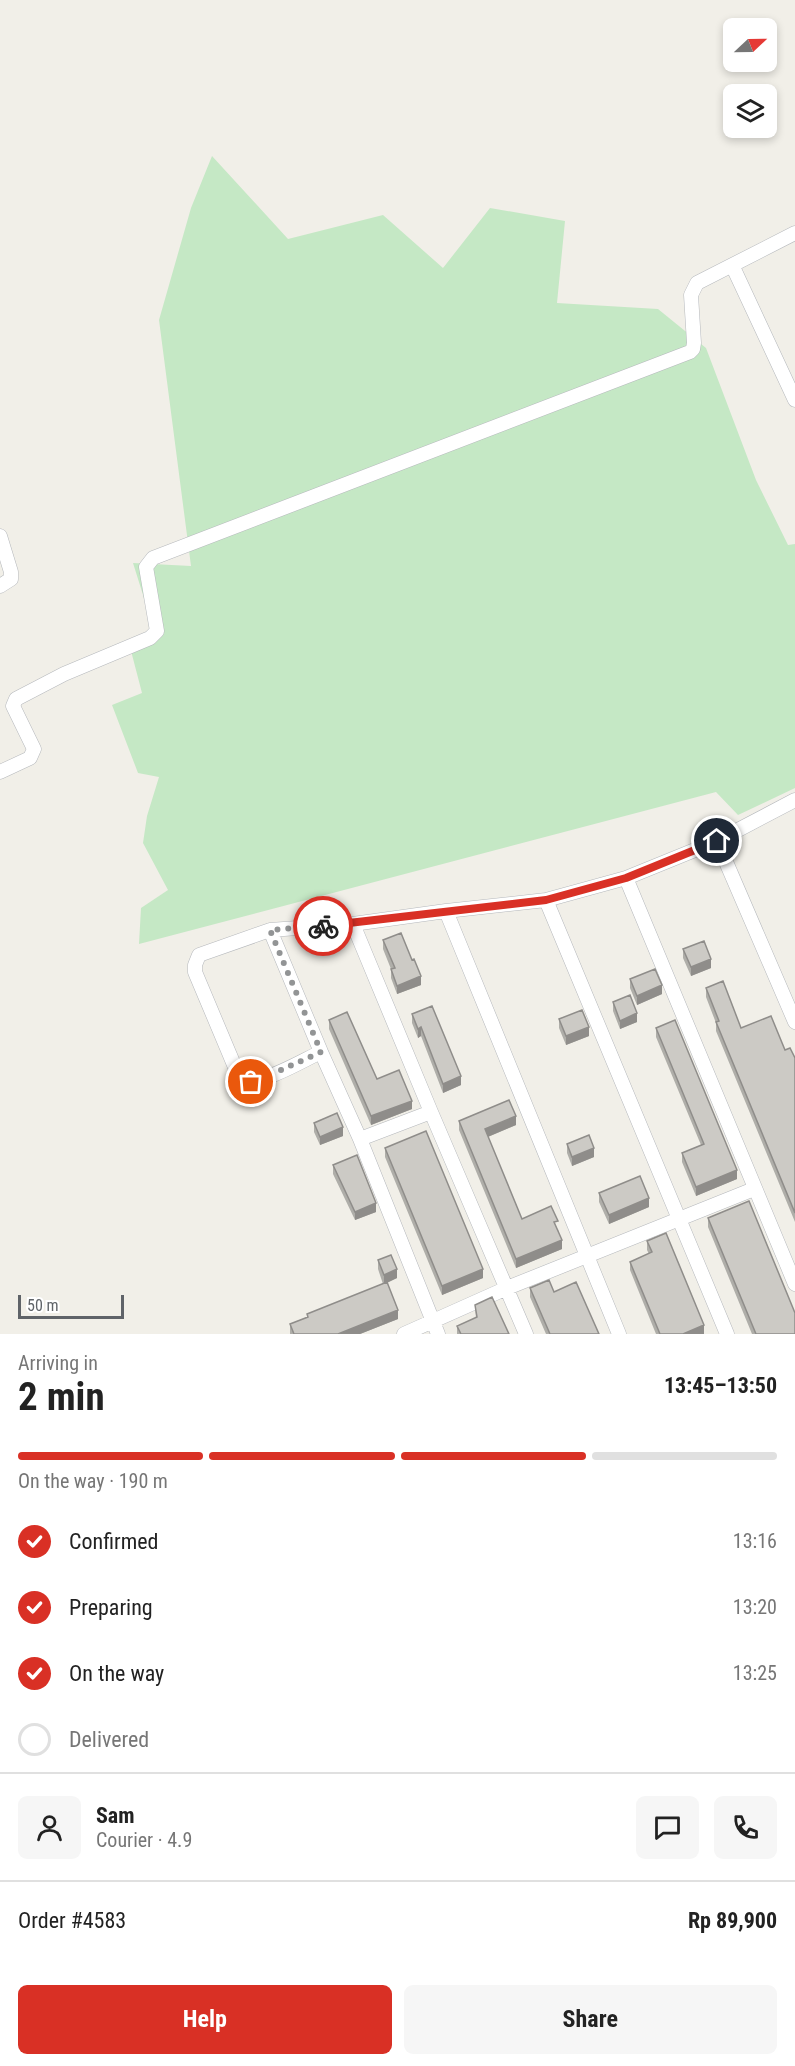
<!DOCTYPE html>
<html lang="en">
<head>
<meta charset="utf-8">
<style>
	:root { --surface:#fff; --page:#f6f6f6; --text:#222; --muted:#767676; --line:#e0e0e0; --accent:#d93025 }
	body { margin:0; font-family:"Roboto Condensed",sans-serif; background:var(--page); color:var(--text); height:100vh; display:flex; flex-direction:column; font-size:22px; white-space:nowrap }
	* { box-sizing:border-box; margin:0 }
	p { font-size:20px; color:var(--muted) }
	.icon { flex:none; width:33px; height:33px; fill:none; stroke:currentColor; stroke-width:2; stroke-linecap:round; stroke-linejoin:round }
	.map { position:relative; height:1334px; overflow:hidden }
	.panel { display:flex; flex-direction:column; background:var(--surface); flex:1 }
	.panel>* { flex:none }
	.needle { width:39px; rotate:68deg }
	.fabs { position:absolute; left:723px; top:18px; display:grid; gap:12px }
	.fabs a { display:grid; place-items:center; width:54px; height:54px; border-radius:9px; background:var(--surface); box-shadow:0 3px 9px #0003; font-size:30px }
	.scale { position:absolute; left:18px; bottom:15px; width:106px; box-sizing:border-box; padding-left:6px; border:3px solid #5f6368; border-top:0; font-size:16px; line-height:21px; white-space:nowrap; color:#5f6368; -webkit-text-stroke:4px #fff; paint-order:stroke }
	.pin { position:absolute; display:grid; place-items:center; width:51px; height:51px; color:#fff; margin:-26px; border:3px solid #fff; border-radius:50%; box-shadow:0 2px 6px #0007 }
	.courier { position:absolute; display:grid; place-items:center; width:60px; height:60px; margin:-30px; border:4px solid #d93025; border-radius:50%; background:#fff; color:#222; box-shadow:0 2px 8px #0007 }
	.headline em { font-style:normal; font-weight:700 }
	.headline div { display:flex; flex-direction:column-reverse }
	.headline { display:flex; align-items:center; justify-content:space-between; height:102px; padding:0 18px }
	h1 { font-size:39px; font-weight:700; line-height:45px }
	.bar { display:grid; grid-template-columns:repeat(4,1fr); gap:9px 6px; align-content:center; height:72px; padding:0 18px }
	.bar i { height:8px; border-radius:4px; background:var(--line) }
	.bar .active { background:var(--accent) }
	.bar p { grid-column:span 4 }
	.line { display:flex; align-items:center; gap:15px; padding:0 18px; border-top:2px solid var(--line) }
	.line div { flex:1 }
	.round { display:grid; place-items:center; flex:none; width:63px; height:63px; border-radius:9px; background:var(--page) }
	ol { padding:0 18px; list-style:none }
	li { display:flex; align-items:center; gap:18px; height:66px }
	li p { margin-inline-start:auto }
	li .icon { padding:6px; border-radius:50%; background:var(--accent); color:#fff; stroke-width:4 }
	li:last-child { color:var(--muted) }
	li i { width:33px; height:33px; border:3px solid var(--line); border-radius:50% }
	.button { display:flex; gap:12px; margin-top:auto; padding:12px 18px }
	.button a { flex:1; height:69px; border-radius:9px; background:var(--accent); color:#fff; font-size:24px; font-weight:700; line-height:69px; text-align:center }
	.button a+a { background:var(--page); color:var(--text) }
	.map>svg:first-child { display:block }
	.green { fill:#c5e8c5 }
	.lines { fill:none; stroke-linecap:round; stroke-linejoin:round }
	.minor-casing { stroke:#b5b8bc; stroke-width:15 }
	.minor { stroke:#fff; stroke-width:14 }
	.wall { fill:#afaea9 }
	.shaded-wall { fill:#8f8d8a }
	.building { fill:#cccac5; stroke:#8f8d8a; stroke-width:1.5 }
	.done { stroke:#929495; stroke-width:6; stroke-dasharray:0 10.8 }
	.route { stroke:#d93025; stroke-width:8 }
</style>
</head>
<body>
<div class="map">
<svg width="795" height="1334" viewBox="0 0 795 1334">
	<rect width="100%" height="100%" fill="#f1efe8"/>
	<!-- green -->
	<path class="green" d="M212 156 288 239 383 215 443 268 490 208 565 221 557 303 658 309 706 348 756 480 788 545 795 544V788L738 815 716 792 139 944 141 908 168 890 143 843 147 816 159 777 138 773 112 705 142 693 130 647 154 630 133 563 191 566 159 320 191 208Z"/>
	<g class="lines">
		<!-- minor casing -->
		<g class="minor-casing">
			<path id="minor" d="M733 267 795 400
				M0 536 11 572V579L0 586
				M0 772 30 758 34 749 13 706 16 699 64 674 150 638 157 631 146 567 153 558 690 352 693 349 694 343 691 295 697 283 795 233
				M717 841 795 1022
				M626 878 795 1284
				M546 900 727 1334
				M446 911 619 1334
				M353 924 431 1112 526 1334
				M270 930 321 1052 360 1139 438 1334
				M321 1052C303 1060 256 1089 240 1079L195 972V965L199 955 270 930 353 924 446 911 546 900 626 878 717 841 795 800
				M360 1139 431 1112
				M404 1334 507 1288 754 1189"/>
		</g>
		<!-- minor -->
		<use href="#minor" class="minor"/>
	</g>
	<!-- wall -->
	<path class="wall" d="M383 940 412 960 421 985 397 994 391 978V969L383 949Z
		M683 949 711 968 691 976 683 958Z
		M630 979 662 994 637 1005 630 988Z
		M706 988 741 1028 785 1050 795 1058V1222L716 1031V1023L706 997Z
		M613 1002 637 1022 620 1029 613 1011Z
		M412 1014 461 1085 443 1093 421 1036 418 1038 412 1023Z
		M559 1019 589 1036 566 1045 559 1028Z
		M329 1020 377 1079 412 1109 371 1125 329 1029Z
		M656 1028 737 1179 696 1196 682 1162V1153L701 1145 656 1037Z
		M459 1121 516 1125 488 1137 522 1219 558 1229 562 1249 516 1268 459 1130Z
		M314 1123 343 1136 320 1145 314 1132Z
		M567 1144 594 1157 572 1166 567 1153Z
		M385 1148 483 1278 442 1295 385 1157Z
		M333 1165 376 1212 355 1220 333 1174Z
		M599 1193 649 1207 609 1224 599 1202Z
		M708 1218 795 1334H752L708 1227Z
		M647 1241 704 1334H656L630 1270V1262L649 1254 647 1250Z
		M378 1260 397 1278 387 1283 398 1319 360 1334H290V1324L307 1317V1314L383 1284 378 1269Z
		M530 1288 554 1292 599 1334H546L530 1297Z
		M475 1305 509 1334H457V1326L476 1318Z"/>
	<!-- shaded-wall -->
	<path class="shaded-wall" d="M711 959V968L691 976V967Z
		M421 976V985L397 994V986Z
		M662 985V994L637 1005V996Z
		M637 1013V1022L620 1029V1021Z
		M421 1027V1036L418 1038V1029Z
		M589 1027V1036L566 1045V1036Z
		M461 1076V1085L443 1093V1084Z
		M412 1101V1109L371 1125V1116Z
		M516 1116V1125L485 1138V1129Z
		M343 1127V1136L320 1145V1137Z
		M594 1148V1157L572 1166V1157Z
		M737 1170V1179L696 1196V1187Z
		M649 1198V1207L609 1224V1215Z
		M376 1203V1212L355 1220V1212Z
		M562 1240V1249L516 1268V1259Z
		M397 1269V1278L384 1284V1275Z
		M483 1269V1278L442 1295V1286Z
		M398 1310V1319L360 1334H338Z
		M704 1325V1334H683Z"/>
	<!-- building -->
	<path class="building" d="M401 933 412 960 414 959 421 976 397 986 391 969 395 968 383 940Z
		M704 941 711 959 691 967 683 949Z
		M655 969 662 985 637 996 630 979Z
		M723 981 741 1028 771 1016 785 1050 790 1048 795 1058V1213L716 1022 719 1021 706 988Z
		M630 995 637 1013 620 1021 613 1002Z
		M432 1006 461 1076 443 1084 421 1027 418 1029 412 1014Z
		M582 1010 589 1027 566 1036 559 1019Z
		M347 1012 377 1079 399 1070 412 1101 371 1116 329 1020Z
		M675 1020 737 1170 696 1187 682 1153 704 1144 656 1028Z
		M509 1100 516 1116 485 1129 522 1219 551 1206 558 1221 554 1222 562 1240 516 1259 459 1121Z
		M337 1113 343 1127 320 1137 314 1123Z
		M426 1131 483 1269 442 1286 385 1148Z
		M589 1135 594 1148 572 1157 567 1144Z
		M357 1155 376 1203 355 1212 333 1165Z
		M640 1176 649 1198 609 1215 599 1193Z
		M749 1201 795 1313V1334H756L708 1218Z
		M666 1233 704 1325 683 1334H660L630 1262 652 1252 647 1241Z
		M391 1255 397 1269 384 1275 378 1260Z
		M549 1280 554 1292 576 1282 599 1334H550L530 1288Z
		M387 1282 398 1310 338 1334H294L290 1324 308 1317 307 1314Z
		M492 1297 509 1334H461L457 1326 477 1317 475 1305Z"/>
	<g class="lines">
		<!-- done -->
		<path class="done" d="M251 1082 259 1080 321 1052 270 930 323 926"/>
		<!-- route -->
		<path class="route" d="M323 926 546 900 626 878 717 841"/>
	</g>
</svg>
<div class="fabs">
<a><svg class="needle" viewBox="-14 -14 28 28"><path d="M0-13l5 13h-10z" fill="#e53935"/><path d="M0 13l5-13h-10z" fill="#767676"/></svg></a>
<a><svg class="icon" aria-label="layers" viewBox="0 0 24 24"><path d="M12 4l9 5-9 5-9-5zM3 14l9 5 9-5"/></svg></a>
</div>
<div class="scale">50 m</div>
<div class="pin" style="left:251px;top:1082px;background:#ea580c"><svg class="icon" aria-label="bag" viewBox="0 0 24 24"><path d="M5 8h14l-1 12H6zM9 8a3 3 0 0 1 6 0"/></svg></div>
<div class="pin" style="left:717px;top:841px;background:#1f2937"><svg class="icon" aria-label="home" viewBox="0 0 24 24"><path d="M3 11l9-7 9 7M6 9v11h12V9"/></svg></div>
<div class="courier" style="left:323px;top:926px"><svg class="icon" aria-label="bike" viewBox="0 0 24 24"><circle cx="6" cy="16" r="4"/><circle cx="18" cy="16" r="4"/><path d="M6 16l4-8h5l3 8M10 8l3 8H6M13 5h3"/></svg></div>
</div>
<section class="panel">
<div class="headline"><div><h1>2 min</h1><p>Arriving in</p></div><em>13:45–13:50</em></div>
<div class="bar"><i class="active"></i><i class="active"></i><i class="active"></i><i></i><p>On the way · 190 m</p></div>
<ol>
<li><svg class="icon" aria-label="check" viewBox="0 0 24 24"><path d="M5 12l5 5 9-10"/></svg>Confirmed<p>13:16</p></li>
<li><svg class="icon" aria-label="check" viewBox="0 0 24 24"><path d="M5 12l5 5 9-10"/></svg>Preparing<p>13:20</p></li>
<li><svg class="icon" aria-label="check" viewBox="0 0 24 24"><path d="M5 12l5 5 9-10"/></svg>On the way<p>13:25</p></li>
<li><i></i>Delivered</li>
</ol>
<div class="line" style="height:108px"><a class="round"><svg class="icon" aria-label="person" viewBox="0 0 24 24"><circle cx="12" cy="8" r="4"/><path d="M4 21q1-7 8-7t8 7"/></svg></a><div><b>Sam</b><p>Courier · 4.9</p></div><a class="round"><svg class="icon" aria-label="chat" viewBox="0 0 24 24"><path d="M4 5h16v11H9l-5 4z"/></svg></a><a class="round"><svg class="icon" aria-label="phone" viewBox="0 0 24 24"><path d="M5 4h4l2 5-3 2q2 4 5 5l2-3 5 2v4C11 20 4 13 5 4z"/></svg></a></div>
<div class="line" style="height:78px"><div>Order #4583</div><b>Rp 89,900</b></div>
<div class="button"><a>Help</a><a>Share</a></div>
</section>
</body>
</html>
